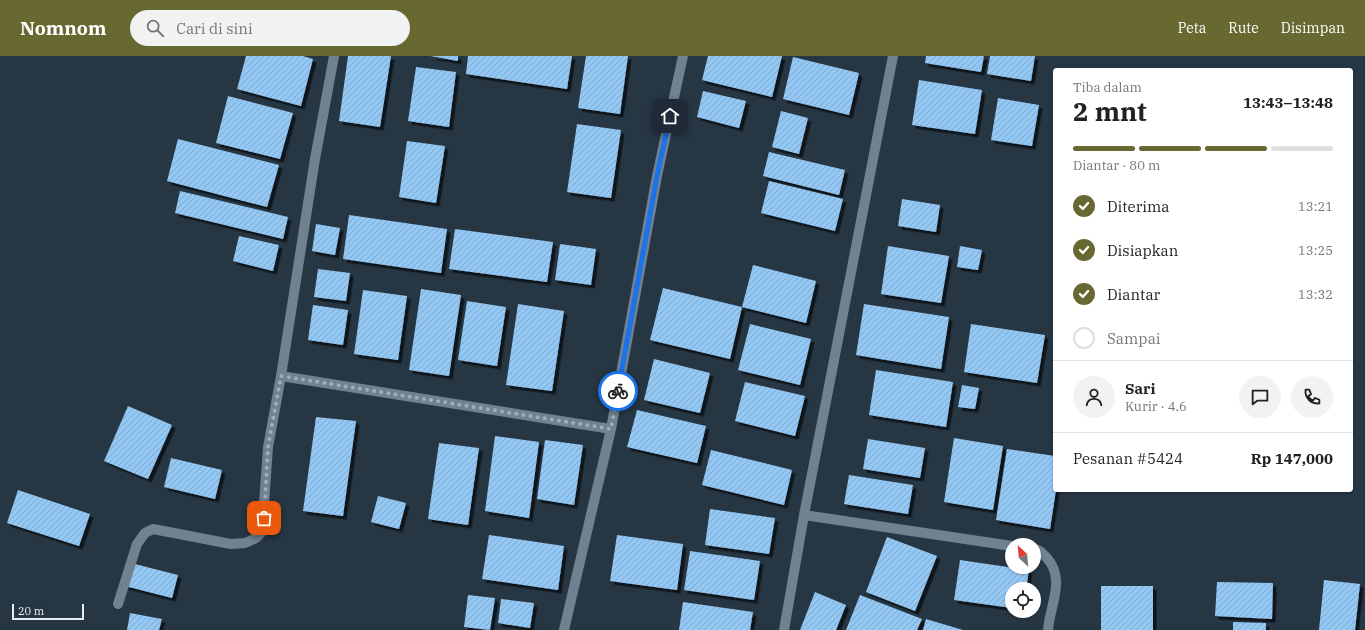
<!DOCTYPE html>
<html lang="id">
<head>
<meta charset="utf-8">
<style>
	:root { --surface:#fff; --page:#f2f2f2; --text:#222; --muted:#767676; --line:#e0e0e0; --accent:#676931 }
	body { margin:0; font-family:"IBM Plex Serif",serif; background:var(--page); color:var(--text); height:100vh; display:flex; flex-direction:column; font-size:15px; white-space:nowrap }
	* { box-sizing:border-box; margin:0 }
	p { font-size:13px; color:var(--muted) }
	.icon { flex:none; width:22px; height:22px; fill:none; stroke:currentColor; stroke-width:2; stroke-linecap:round; stroke-linejoin:round }
	.map { position:relative; flex:1; overflow:hidden }
	.details { position:absolute; left:1053px; top:12px; width:300px; height:424px; display:flex; flex-direction:column; background:var(--surface); border-radius:4px; box-shadow:0 1px 3px #0004 }
	.details>* { flex:none }
	.needle { width:26px; rotate:334deg }
	.buttons { position:absolute; left:1005px; top:482px; display:grid; gap:8px }
	.buttons a { display:grid; place-items:center; width:36px; height:36px; border-radius:50%; background:var(--surface); box-shadow:0 1px 3px #0004; font-size:20px }
	.scale { position:absolute; left:12px; bottom:10px; width:72px; box-sizing:border-box; padding-left:4px; border:2px solid #e4eef6; border-top:0; font-size:11px; line-height:14px; white-space:nowrap; color:#e4eef6; -webkit-text-stroke:3px #263643; paint-order:stroke }
	.pin { position:absolute; display:grid; place-items:center; width:34px; height:34px; color:#fff; margin:-17px; border-radius:8px; box-shadow:0 2px 6px #0006 }
	.courier { position:absolute; display:grid; place-items:center; width:40px; height:40px; margin:-20px; border:3px solid #1a73e8; border-radius:50%; background:#fff; color:#222; box-shadow:0 1px 5px #0007 }
	.head em { font-style:normal; font-weight:700 }
	.head div { display:flex; flex-direction:column-reverse }
	.head { display:flex; align-items:center; justify-content:space-between; height:68px; padding:0 20px }
	h1 { font-size:26px; font-weight:700; line-height:30px }
	.bar { display:grid; grid-template-columns:repeat(4,1fr); gap:6px 4px; align-content:center; height:48px; padding:0 20px }
	.bar i { height:5px; border-radius:3px; background:var(--line) }
	.bar .current { background:var(--accent) }
	.bar p { grid-column:span 4 }
	.line { display:flex; align-items:center; gap:10px; padding:0 20px; border-top:1px solid var(--line) }
	.line div { flex:1 }
	.round { display:grid; place-items:center; flex:none; width:42px; height:42px; border-radius:21px; background:var(--page) }
	ol { padding:0 20px; list-style:none }
	li { display:flex; align-items:center; gap:12px; height:44px }
	li p { margin-inline-start:auto }
	li .icon { padding:4px; border-radius:50%; background:var(--accent); color:#fff; stroke-width:4 }
	li:last-child { color:var(--muted) }
	li i { width:22px; height:22px; border:2px solid var(--line); border-radius:50% }
	header { display:flex; align-items:center; gap:24px; box-sizing:border-box; height:56px; padding:0 20px; background:var(--accent); color:#fff }
	header strong { font-size:19px }
	nav { display:flex; gap:22px; margin-inline-start:auto; font-size:14px }
	.search { width:280px; height:36px; background:var(--page); display:flex; align-items:center; gap:10px; box-sizing:border-box; padding:0 14px; border-radius:22px; color:var(--muted); font-size:15px }
	.map>svg:first-child { display:block }
	.building { fill:url(#building-hatch); filter:url(#shadow) }
	.lines { fill:none; stroke-linecap:round; stroke-linejoin:round }
	.street { stroke:#708190; stroke-width:10 }
	.done { stroke:#a2aeb7; stroke-width:4; stroke-dasharray:0 7.2 }
	.route { stroke:#1a73e8; stroke-width:5 }
</style>
</head>
<body>
<header>
<strong>Nomnom</strong>
<div class="search"><svg class="icon" aria-label="search" viewBox="0 0 24 24"><circle cx="10" cy="10" r="6"/><path d="M15 15l6 6"/></svg>Cari di sini</div>
<nav><a>Peta</a><a>Rute</a><a>Disimpan</a></nav>
</header>
<div class="map">
<svg width="1365" height="574" viewBox="0 0 1365 574">
	<defs>
		<pattern id="building-hatch" width="6" height="6" patternUnits="userSpaceOnUse"><rect width="6" height="6" fill="#94c8f4"/><path d="M-1 1l2-2M0 6l6-6M5 7l2-2" fill="none" stroke="#80a8ca"/></pattern>
		<filter id="shadow"><feDropShadow dx="3.5" dy="3.5" stdDeviation="0" flood-color="#0009"/></filter>
	</defs>
	<rect width="100%" height="100%" fill="#263643"/>
	<!-- building -->
	<path class="building" d="M246 0H303L313 3 301 50 237 33Z
		M348 0H391L380 71 339 65Z
		M430 0H458V5Z
		M468 0H572L567 33 466 18Z
		M586 0H628L620 58 578 52Z
		M708 0H782L772 41 702 24Z
		M926 0H984L981 16 925 7Z
		M990 0H1035L1031 25 987 18Z
		M793 1 859 17 849 59 783 43Z
		M416 11 456 16 449 71 408 65Z
		M919 24 982 34 975 78 912 69Z
		M703 35 746 45 739 72 697 61Z
		M228 40 293 57 280 103 216 87Z
		M998 42 1039 49 1032 90 991 84Z
		M781 55 808 62 799 98 772 91Z
		M577 68 621 74 611 142 567 136Z
		M178 83 279 109 267 151 167 125Z
		M407 85 445 90 436 147 399 141Z
		M769 96 845 114 839 139 763 120Z
		M769 125 843 143 835 175 761 157Z
		M180 135 288 161 283 183 175 157Z
		M902 143 940 149 936 176 898 170Z
		M349 159 447 173 441 217 343 203Z
		M316 168 340 172 335 199 312 195Z
		M455 173 553 186 547 226 449 213Z
		M239 180 279 189 273 215 233 205Z
		M560 188 596 193 591 229 555 224Z
		M888 190 949 200 941 247 881 238Z
		M960 190 982 194 978 214 957 211Z
		M753 209 816 225 806 267 742 251Z
		M318 213 350 217 346 245 314 241Z
		M663 232 742 251 730 303 650 284Z
		M421 233 461 239 449 320 409 314Z
		M363 234 407 240 398 304 354 298Z
		M467 245 506 251 497 310 458 304Z
		M518 248 564 255 552 335 506 329Z
		M864 248 949 261 941 313 856 299Z
		M313 249 348 254 343 289 308 284Z
		M750 268 811 283 800 329 738 314Z
		M971 268 1045 279 1037 327 964 316Z
		M654 303 710 317 700 357 644 344Z
		M876 314 953 326 946 371 869 359Z
		M745 326 805 340 795 380 735 365Z
		M962 329 979 332 975 353 958 351Z
		M128 350 172 369 148 423 104 405Z
		M637 354 706 370 697 407 627 391Z
		M316 361 356 365 343 460 303 455Z
		M495 380 539 386 529 462 485 455Z
		M954 382 1003 390 993 454 944 446Z
		M868 383 925 392 920 422 863 413Z
		M545 384 583 389 574 449 537 443Z
		M439 387 479 392 468 469 428 463Z
		M1007 393 1055 400V434H1056L1050 473 996 464Z
		M711 394 792 414 784 449 702 429Z
		M171 402 222 414 215 443 164 431Z
		M849 419 913 429 908 458 844 448Z
		M18 434 90 458 79 490 7 467Z
		M378 440 406 447 399 473 371 466Z
		M710 453 775 462 769 498 705 489Z
		M489 479 564 490 558 534 482 523Z
		M617 479 683 488 677 534 610 525Z
		M887 481 937 500 915 555 866 536Z
		M690 495 760 505 754 544 684 534Z
		M960 504 1029 514 1026 533H1012V552L954 544Z
		M131 507 178 519 172 542 125 530Z
		M1324 524 1360 528 1355 574H1319Z
		M1217 526 1273 527 1272 563 1215 560Z
		M1101 530H1153V574H1101Z
		M815 536 846 549 836 574H800Z
		M468 539 495 542 490 574 464 571Z
		M860 539 922 563 917 574H846Z
		M501 543 534 547 530 572 498 567Z
		M683 546 753 556 750 574H679Z
		M130 557 162 563 159 574H127Z
		M926 563 963 574H923Z
		M1233 566 1266 567V574H1233Z"/>
	<g class="lines">
		<!-- street -->
		<path class="street" d="M281 320 611 373
			M804 459 1012 490
			M1034 493C1039 493 1043 498 1047 502 1066 524 1050 548 1048 574
			M118 548 137 488 145 477 153 473 231 488 245 487 256 482 262 476 268 391 281 320 315 103 334 0
			M564 574 611 373 657 120 683 0
			M784 574 804 459 893 0"/>
	</g>
	<g class="lines">
		<!-- done -->
		<path class="done" d="M264 462 268 391 281 320 611 373 618 335"/>
		<!-- route -->
		<path class="route" d="M618 335 657 120 670 60"/>
	</g>
</svg>
<div class="buttons">
<a><svg class="needle" viewBox="-14 -14 28 28"><path d="M0-13l5 13h-10z" fill="#e53935"/><path d="M0 13l5-13h-10z" fill="#767676"/></svg></a>
<a><svg class="icon" aria-label="locate" viewBox="0 0 24 24"><circle cx="12" cy="12" r="6"/><path d="M12 2v4M12 18v4M2 12h4M18 12h4"/></svg></a>
</div>
<div class="scale">20 m</div>
<div class="pin" style="left:264px;top:462px;background:#ea580c"><svg class="icon" aria-label="bag" viewBox="0 0 24 24"><path d="M5 8h14l-1 12H6zM9 8a3 3 0 0 1 6 0"/></svg></div>
<div class="pin" style="left:670px;top:60px;background:#1f2937"><svg class="icon" aria-label="home" viewBox="0 0 24 24"><path d="M3 11l9-7 9 7M6 9v11h12V9"/></svg></div>
<div class="courier" style="left:618px;top:335px"><svg class="icon" aria-label="bike" viewBox="0 0 24 24"><circle cx="6" cy="16" r="4"/><circle cx="18" cy="16" r="4"/><path d="M6 16l4-8h5l3 8M10 8l3 8H6M13 5h3"/></svg></div>
<section class="details">
<div class="head"><div><h1>2 mnt</h1><p>Tiba dalam</p></div><em>13:43–13:48</em></div>
<div class="bar"><i class="current"></i><i class="current"></i><i class="current"></i><i></i><p>Diantar · 80 m</p></div>
<ol>
<li><svg class="icon" aria-label="check" viewBox="0 0 24 24"><path d="M5 12l5 5 9-10"/></svg>Diterima<p>13:21</p></li>
<li><svg class="icon" aria-label="check" viewBox="0 0 24 24"><path d="M5 12l5 5 9-10"/></svg>Disiapkan<p>13:25</p></li>
<li><svg class="icon" aria-label="check" viewBox="0 0 24 24"><path d="M5 12l5 5 9-10"/></svg>Diantar<p>13:32</p></li>
<li><i></i>Sampai</li>
</ol>
<div class="line" style="height:72px"><a class="round"><svg class="icon" aria-label="person" viewBox="0 0 24 24"><circle cx="12" cy="8" r="4"/><path d="M4 21q1-7 8-7t8 7"/></svg></a><div><b>Sari</b><p>Kurir · 4.6</p></div><a class="round"><svg class="icon" aria-label="chat" viewBox="0 0 24 24"><path d="M4 5h16v11H9l-5 4z"/></svg></a><a class="round"><svg class="icon" aria-label="phone" viewBox="0 0 24 24"><path d="M5 4h4l2 5-3 2q2 4 5 5l2-3 5 2v4C11 20 4 13 5 4z"/></svg></a></div>
<div class="line" style="height:52px"><div>Pesanan #5424</div><b>Rp 147,000</b></div>
</section>
</div>
</body>
</html>
